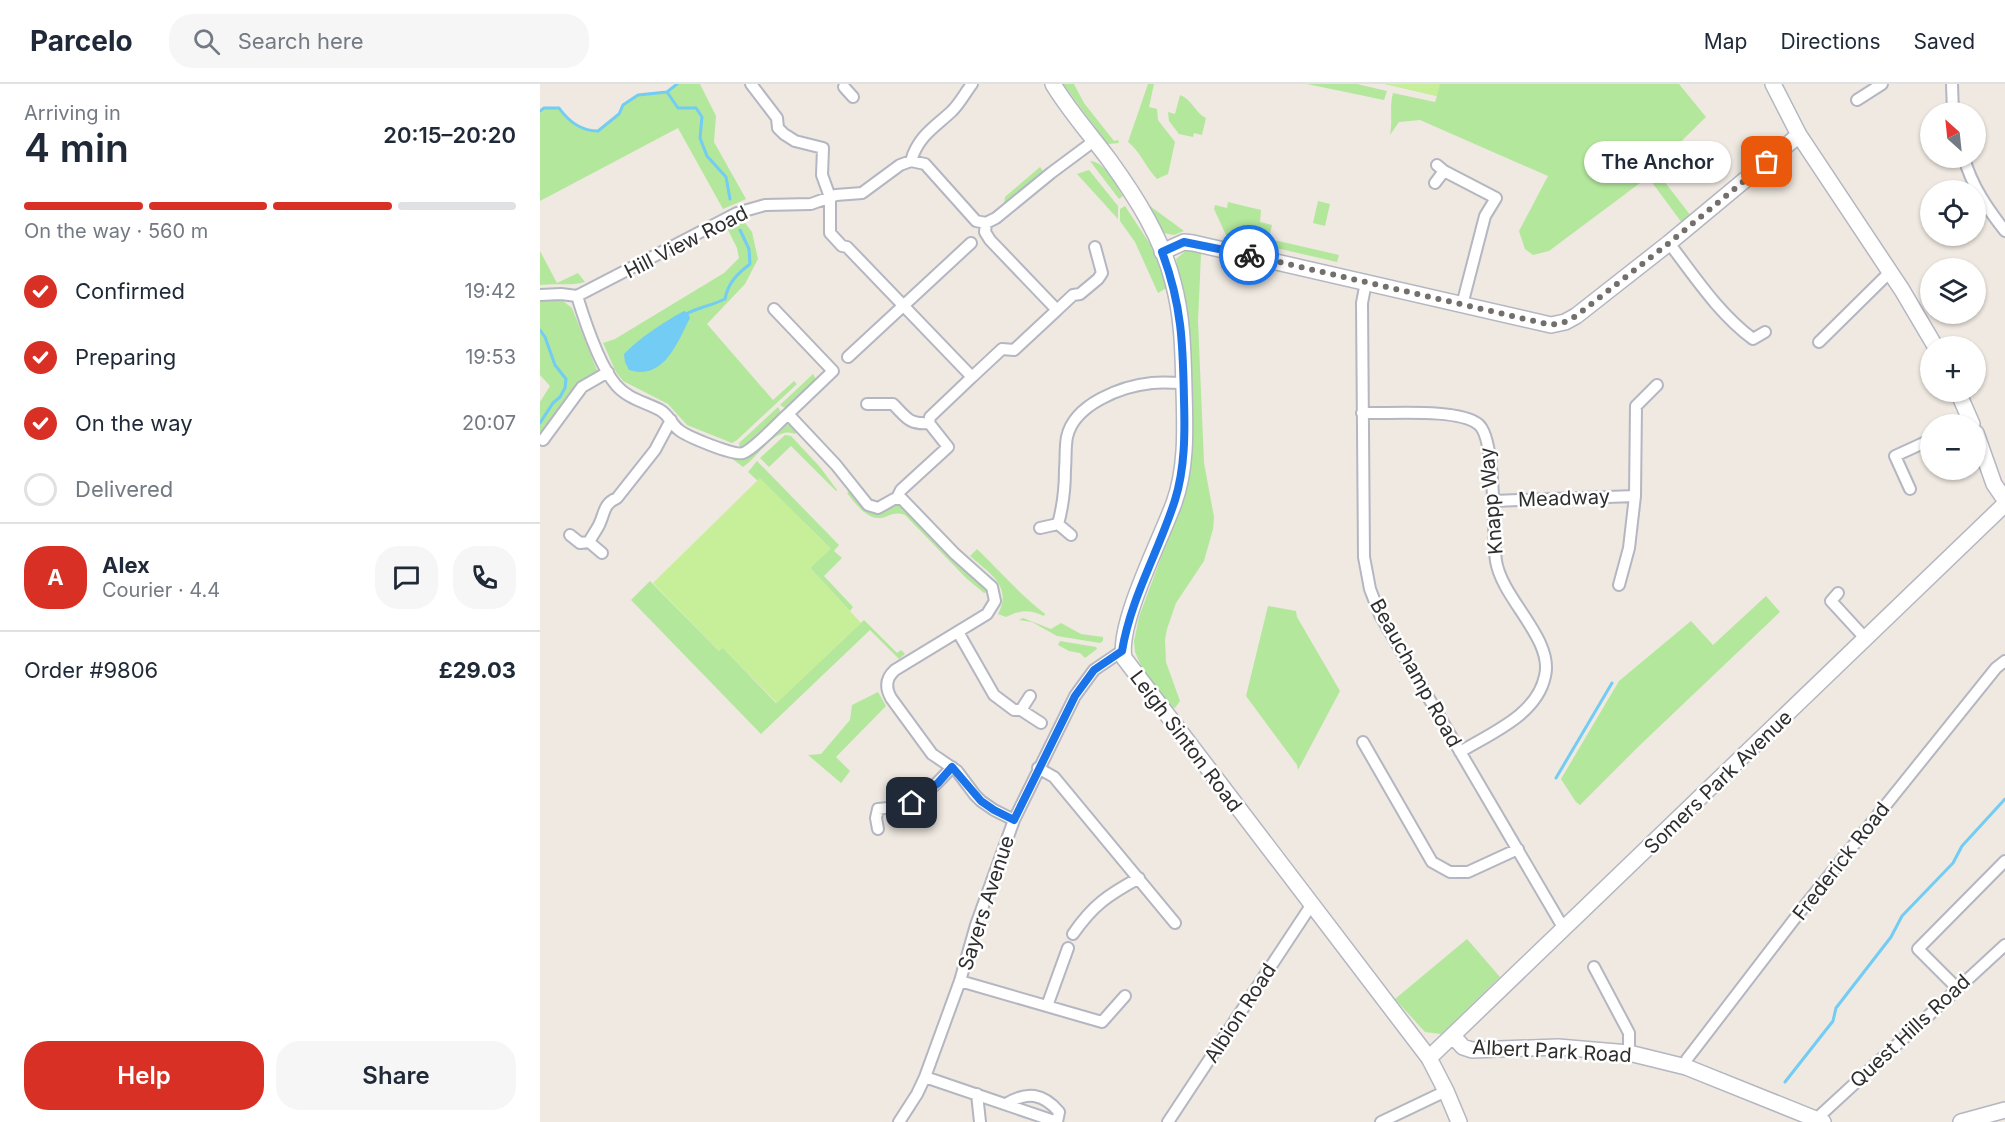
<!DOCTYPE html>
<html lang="en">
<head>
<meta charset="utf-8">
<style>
	:root { --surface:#fff; --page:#f6f6f7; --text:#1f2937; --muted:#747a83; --line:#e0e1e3; --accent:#d93025 }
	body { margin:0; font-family:Inter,sans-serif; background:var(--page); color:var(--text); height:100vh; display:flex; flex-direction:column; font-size:22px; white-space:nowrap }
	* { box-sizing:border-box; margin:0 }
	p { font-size:20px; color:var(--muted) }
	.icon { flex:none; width:33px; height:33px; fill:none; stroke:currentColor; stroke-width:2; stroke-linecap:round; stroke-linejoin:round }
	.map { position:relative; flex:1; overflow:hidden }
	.panel { display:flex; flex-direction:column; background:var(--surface); width:540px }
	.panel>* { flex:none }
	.needle { width:39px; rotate:333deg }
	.buttons { position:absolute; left:1380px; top:18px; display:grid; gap:12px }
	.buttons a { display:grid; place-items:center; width:66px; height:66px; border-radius:50%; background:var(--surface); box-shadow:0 2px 4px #0004; font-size:30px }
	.pin { position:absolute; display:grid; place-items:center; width:51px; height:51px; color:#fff; margin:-26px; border-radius:12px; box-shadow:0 3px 9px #0006 }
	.courier { position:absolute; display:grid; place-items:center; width:60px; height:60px; margin:-30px; border:4px solid #1a73e8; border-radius:50%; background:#fff; color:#222; box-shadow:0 2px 8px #0007 }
	.bubble { position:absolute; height:42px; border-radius:21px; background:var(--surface); box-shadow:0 2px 4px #0004; font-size:20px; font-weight:600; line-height:42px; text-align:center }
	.head em { font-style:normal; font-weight:600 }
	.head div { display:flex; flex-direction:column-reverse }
	.head { display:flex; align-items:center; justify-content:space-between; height:102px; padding:0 24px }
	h1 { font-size:39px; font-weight:600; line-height:45px }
	.bar { display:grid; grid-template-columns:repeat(4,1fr); gap:9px 6px; align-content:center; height:72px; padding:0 24px }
	.bar i { height:8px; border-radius:4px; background:var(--line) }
	.bar .on { background:var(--accent) }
	.bar p { grid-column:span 4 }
	.line { display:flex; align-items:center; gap:15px; padding:0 24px; border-top:2px solid var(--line) }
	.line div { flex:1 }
	.round { display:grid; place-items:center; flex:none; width:63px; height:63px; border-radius:24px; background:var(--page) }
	ol { padding:0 24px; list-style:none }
	li { display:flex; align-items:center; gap:18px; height:66px }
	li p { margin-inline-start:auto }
	li .icon { padding:6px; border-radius:50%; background:var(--accent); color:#fff; stroke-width:4 }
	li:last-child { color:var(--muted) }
	li i { width:33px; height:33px; border:3px solid var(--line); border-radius:50% }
	.cta { display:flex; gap:12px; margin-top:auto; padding:12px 24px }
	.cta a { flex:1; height:69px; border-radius:24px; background:var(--accent); color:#fff; font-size:24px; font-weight:600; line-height:69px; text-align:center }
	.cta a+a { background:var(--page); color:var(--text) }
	header { display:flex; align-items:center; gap:36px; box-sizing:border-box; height:84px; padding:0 30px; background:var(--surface); border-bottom:2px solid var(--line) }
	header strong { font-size:28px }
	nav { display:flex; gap:33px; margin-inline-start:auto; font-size:21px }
	.search { width:420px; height:54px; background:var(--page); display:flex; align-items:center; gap:15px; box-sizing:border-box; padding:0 21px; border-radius:24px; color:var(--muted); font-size:22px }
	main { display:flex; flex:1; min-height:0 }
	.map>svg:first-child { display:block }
	.green { fill:#b3e79c }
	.pitch { fill:#c7ee98 }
	.water { fill:#72ccf3 }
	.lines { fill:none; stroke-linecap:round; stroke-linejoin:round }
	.stream { stroke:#72ccf3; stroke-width:3 }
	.street-casing { stroke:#b4b6c1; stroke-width:14 }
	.secondary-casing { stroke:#b4b6c1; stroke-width:18 }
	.street { stroke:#fff; stroke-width:10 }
	.secondary { stroke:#fff; stroke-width:15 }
	.done { stroke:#726f6d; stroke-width:6; stroke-dasharray:0 10.8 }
	.route { stroke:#1a73e8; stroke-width:8 }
	.labels { text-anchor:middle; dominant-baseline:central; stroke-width:5; stroke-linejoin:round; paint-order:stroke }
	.street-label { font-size:20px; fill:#2e2e2e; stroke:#fff }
</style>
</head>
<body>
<header>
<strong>Parcelo</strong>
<div class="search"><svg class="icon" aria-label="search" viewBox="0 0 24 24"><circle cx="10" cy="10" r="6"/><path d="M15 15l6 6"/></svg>Search here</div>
<nav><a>Map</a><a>Directions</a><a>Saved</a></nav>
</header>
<main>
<section class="panel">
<div class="head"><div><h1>4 min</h1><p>Arriving in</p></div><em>20:15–20:20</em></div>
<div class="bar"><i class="on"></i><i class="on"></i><i class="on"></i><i></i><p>On the way · 560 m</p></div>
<ol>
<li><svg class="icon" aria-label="check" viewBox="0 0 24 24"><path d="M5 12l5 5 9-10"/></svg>Confirmed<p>19:42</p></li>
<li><svg class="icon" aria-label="check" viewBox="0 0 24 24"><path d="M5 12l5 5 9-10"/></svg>Preparing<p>19:53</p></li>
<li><svg class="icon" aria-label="check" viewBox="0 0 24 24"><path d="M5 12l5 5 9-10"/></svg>On the way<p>20:07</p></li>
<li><i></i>Delivered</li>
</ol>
<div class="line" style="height:108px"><b class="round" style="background:var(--accent);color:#fff">A</b><div><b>Alex</b><p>Courier · 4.4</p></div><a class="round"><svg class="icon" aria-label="chat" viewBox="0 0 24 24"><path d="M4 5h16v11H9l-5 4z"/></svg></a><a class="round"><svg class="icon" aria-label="phone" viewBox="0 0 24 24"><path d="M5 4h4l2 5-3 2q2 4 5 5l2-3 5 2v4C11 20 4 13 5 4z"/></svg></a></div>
<div class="line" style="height:78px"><div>Order #9806</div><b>£29.03</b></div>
<div class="cta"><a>Help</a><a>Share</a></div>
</section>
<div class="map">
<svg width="1465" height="1038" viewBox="0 0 1465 1038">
	<rect width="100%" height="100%" fill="#efe9e1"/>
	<!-- green -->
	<path class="green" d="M137 0H160L176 32 174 58 206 115 183 125 138 44 0 117V27L4 24H19C29 38 42 47 58 47L79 30 86 18 98 11 127 8Z
		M523 0H534L544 19 574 57 578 56 579 59 568 60 566 58Z
		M608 0H614L609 23 617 25 618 36 635 58 628 90 617 95C606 84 600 67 588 58Z
		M767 0H817L847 7 844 16Z
		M845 0H1139L1166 33 1114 84 1151 132 1142 139 1108 93 1009 167 993 171 985 165 979 147 1008 92 880 36 859 38 850 51C853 36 849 23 853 9L895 18 897 12Z
		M640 11C652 15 656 30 666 34L662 51 654 49 653 53 639 50 629 37 628 28 635 30Z
		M550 77C567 79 574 99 583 112L579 115Z
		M500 83 503 87 465 120 464 119 465 113Z
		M549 86 578 122V135L537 90Z
		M778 117 790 120 785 142 773 139Z
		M688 118 721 126 720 138 732 141 727 162 686 151 674 125 675 121 687 124Z
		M585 122 610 160 628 203 618 209 595 158 580 137V125Z
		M609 122H610L644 147 634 151 624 149Z
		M203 136 212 148 218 175 205 200 167 240 233 316 254 297 257 300 197 356 192 359 147 341 128 320 83 297 76 288 63 259 75 255 184 189 199 174 197 164 186 142Z
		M734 156 799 171 797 178 732 163Z
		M648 165 658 167 661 170 658 237 664 379 674 433 673 445 664 477 636 519 627 545 625 556 626 578 640 617 635 624 631 623 602 584 595 568 594 557 599 533 640 422 649 387 651 287 649 244 636 175Z
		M0 167 17 199 38 189 45 198C31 202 15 199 0 201Z
		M6 215 23 217 32 224 58 289 0 356V318L10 302 0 291V216Z
		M273 290 276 295 245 324 240 321Z
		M238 323 241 328 207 360 200 364 199 359Z
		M250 340 258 347 255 350C235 341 219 373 203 383L190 373C213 378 227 356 243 341Z
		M245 351 251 352 280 383 297 406 296 407 251 362 229 383 220 374Z
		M217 377 299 461 294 467 302 474 284 492 313 523 310 527 270 484 290 464 220 395 218 397 208 388Z
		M310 407C320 417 329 436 347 426 353 423 354 421 361 421L448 508 444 509 426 494 365 431C351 426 348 435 337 434 325 433 314 418 307 409Z
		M437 465C460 487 480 511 505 530L504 532C489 525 481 526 466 533L458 530C473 502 449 489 430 472Z
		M110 497 179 567 182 563 236 619 324 536 357 569 361 566 365 570 359 575 330 546 221 650 91 516Z
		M1226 512 1240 528 1098 663 1040 721 1036 718 1021 695 1079 597 1151 537 1173 561Z
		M728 522 756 527 757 533 800 607 758 686 757 681 706 612Z
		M483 534 511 545 521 539 541 550 563 553V557L560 559 517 552 492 538 479 536Z
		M520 557 556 563 557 565 545 574 540 569 529 567 518 561Z
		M338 608 346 622 296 673 310 687 301 699 268 671 281 670 310 636 312 621Z
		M927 855 960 893 901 950 885 948 855 915Z"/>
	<!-- pitch -->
	<path class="pitch" d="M845 0H900L897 12Z
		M220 394 291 465 270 484 321 539 237 619 183 564 179 567 113 499Z"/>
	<!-- water -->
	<path class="water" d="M144 227 148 229 150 234C137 259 124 297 89 286L85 278 84 270C101 253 122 239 144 227Z"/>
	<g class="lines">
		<!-- stream -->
		<path class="stream" d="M127 8 138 24H156L162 33 160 54 167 72 186 93 190 115
			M0 27 4 24H19C29 38 42 47 58 47L79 30 83 21 98 11 127 8 137 0
			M148 229C160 223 173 221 185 215 188 199 197 190 210 180L209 165 200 146
			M0 246 5 253 15 281 26 295 25 304 20 313 13 319 0 339
			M1016 694 1072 599
			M1245 998 1293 937 1296 924 1351 853 1362 832 1413 779 1422 762 1465 715"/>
		<!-- street casing -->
		<g class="street-casing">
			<path id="street" d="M211 0 237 34 238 44 244 50 255 57 283 64 282 91 290 113V149L302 162 307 163 432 293 390 333 389 339
				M1412 0 1413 28
				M304 3 313 13
				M1317 16 1342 0
				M1424 74C1432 102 1447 124 1465 147
				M371 77C378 52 395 43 412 27 420 19 425 9 432 0
				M897 81 904 87 956 114 945 132 922 221
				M895 99 904 87
				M1129 159C1155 193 1179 230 1213 255L1225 248
				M826 198 822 219 824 473 830 505 840 531 1024 845
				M0 211 21 210 37 212
				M37 212C45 238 59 281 76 301 88 315 105 318 120 326 129 331 131 340 139 346 148 353 194 372 203 369 213 366 239 338 248 330L296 381 328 421 338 424 354 415H362L415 470 452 503 455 517 447 530 355 586C346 594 345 603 351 614L392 670 417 687 435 711 441 717 454 726 474 736
				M37 212 197 129 225 121 271 120 296 111 322 109 360 81 371 77 385 80 436 137 446 139 456 134 511 89 554 57
				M234 225 293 287 248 330
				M517 226 533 211 540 210 558 195 562 189 555 163
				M1279 258 1350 188
				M308 273 431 159
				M432 293 462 265 474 266 517 226 450 156 445 148 446 139
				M327 320H353C366 333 369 341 389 339
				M822 329C849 330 918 324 938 340 957 354 952 451 956 477 962 515 1014 555 1005 592 997 631 951 649 920 668
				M3 356 42 303 68 288
				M1370 405 1355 372 1390 356
				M357 414 361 406 408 363 389 339
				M953 417 1095 412 1096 322 1117 301
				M500 444 518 440
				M30 451 40 459 49 458
				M531 451 518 440C523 422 525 404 525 385 526 374 525 363 527 353 534 320 582 302 612 299 622 298 633 299 644 299
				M49 458C52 452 56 447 59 441 65 429 63 420 77 414L115 366 131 336
				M49 458 62 469
				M1079 501 1089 464 1095 412
				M1298 509 1291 517 1325 554
				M418 548 454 611 474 626H481L490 612
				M481 626 501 639
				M823 658 892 778 910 788H928L978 765
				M498 684 514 693 635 839
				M338 745 336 734 338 725C376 722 388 710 412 683
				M533 850C553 821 568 811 599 794
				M1054 883 1089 949V969
				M420 897 562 938 585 912
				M1417 904 1378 865 1465 777
				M507 922 528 864
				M1146 983 1147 975 1154 966 1259 829 1456 584 1465 577
				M385 993 517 1038
				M437 1010 440 1038
				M466 1020C487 1007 503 1009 519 1028L517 1038
				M359 1038 377 1010 385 993 420 897 436 841 474 736 535 612 554 586 582 567
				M628 1038 772 820
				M841 1038 906 1007
				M1273 1038 1465 861"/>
		</g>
		<!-- secondary casing -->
		<g class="secondary-casing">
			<path id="secondary" d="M513 0C530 28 551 51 570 77 596 113 622 154 633 198 643 234 643 270 644 306 645 344 647 383 634 419 621 455 577 540 584 574L889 974 906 1007 919 1038
				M1233 0 1259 51 1362 206 1395 262
				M622 168 644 158 653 159 1011 241 1025 238 1036 232 1129 159 1259 51
				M1418 308 1432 340
				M1436 349 1454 400 1465 416
				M913 952 923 963 932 966 1018 963 1089 969 1146 983 1283 1038
				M889 974 1465 420
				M1421 1038 1465 1026"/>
		</g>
		<!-- street -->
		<use href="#street" class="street"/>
		<!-- secondary -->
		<use href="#secondary" class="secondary"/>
	</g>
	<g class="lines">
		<!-- done -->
		<path class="done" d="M709 171 1011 241 1025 238 1036 232 1129 159 1227 78"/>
		<!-- route -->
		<path class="route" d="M372 719 398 699 412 683 441 717 454 726 474 736 535 612 554 586 582 567C591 513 619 467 635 416 645 384 645 349 644 316 643 261 642 221 622 168L644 158 709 171"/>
	</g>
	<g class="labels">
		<!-- street labels -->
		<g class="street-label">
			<text transform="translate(146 158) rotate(-27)">Hill View Road</text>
			<text transform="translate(1024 414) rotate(-2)">Meadway</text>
			<text transform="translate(951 417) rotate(-95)">Knapp Way</text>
			<text transform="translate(876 589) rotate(61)">Beauchamp Road</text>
			<text transform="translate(646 657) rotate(53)">Leigh Sinton Road</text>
			<text transform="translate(1178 698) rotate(-44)">Somers Park Avenue</text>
			<text transform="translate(1301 777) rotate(-52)">Frederick Road</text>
			<text transform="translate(446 819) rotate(-72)">Sayers Avenue</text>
			<text transform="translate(700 929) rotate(-57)">Albion Road</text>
			<text transform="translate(1370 947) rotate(-43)">Quest Hills Road</text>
			<text transform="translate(1012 967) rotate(3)">Albert Park Road</text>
		</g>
	</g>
</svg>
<div class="buttons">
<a><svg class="needle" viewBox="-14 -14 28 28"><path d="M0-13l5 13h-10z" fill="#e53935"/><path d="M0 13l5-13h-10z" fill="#747a83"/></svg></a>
<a><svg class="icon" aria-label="locate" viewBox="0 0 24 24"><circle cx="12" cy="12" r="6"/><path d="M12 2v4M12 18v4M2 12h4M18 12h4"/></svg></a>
<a><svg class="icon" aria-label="layers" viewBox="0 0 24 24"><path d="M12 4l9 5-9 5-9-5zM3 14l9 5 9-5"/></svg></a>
<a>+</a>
<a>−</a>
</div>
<div class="pin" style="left:1227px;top:78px;background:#ea580c"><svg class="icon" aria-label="bag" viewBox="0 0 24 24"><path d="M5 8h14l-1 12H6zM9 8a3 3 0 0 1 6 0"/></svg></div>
<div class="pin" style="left:372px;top:719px;background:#1f2937"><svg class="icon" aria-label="home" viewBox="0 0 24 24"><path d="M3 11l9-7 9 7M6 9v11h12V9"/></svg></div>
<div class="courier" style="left:709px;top:171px"><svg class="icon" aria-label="bike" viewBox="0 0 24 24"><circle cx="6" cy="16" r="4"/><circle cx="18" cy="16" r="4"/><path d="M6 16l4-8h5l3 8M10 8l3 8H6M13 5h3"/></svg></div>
<div class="bubble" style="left:1044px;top:57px;width:147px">The Anchor</div>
</div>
</main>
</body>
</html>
